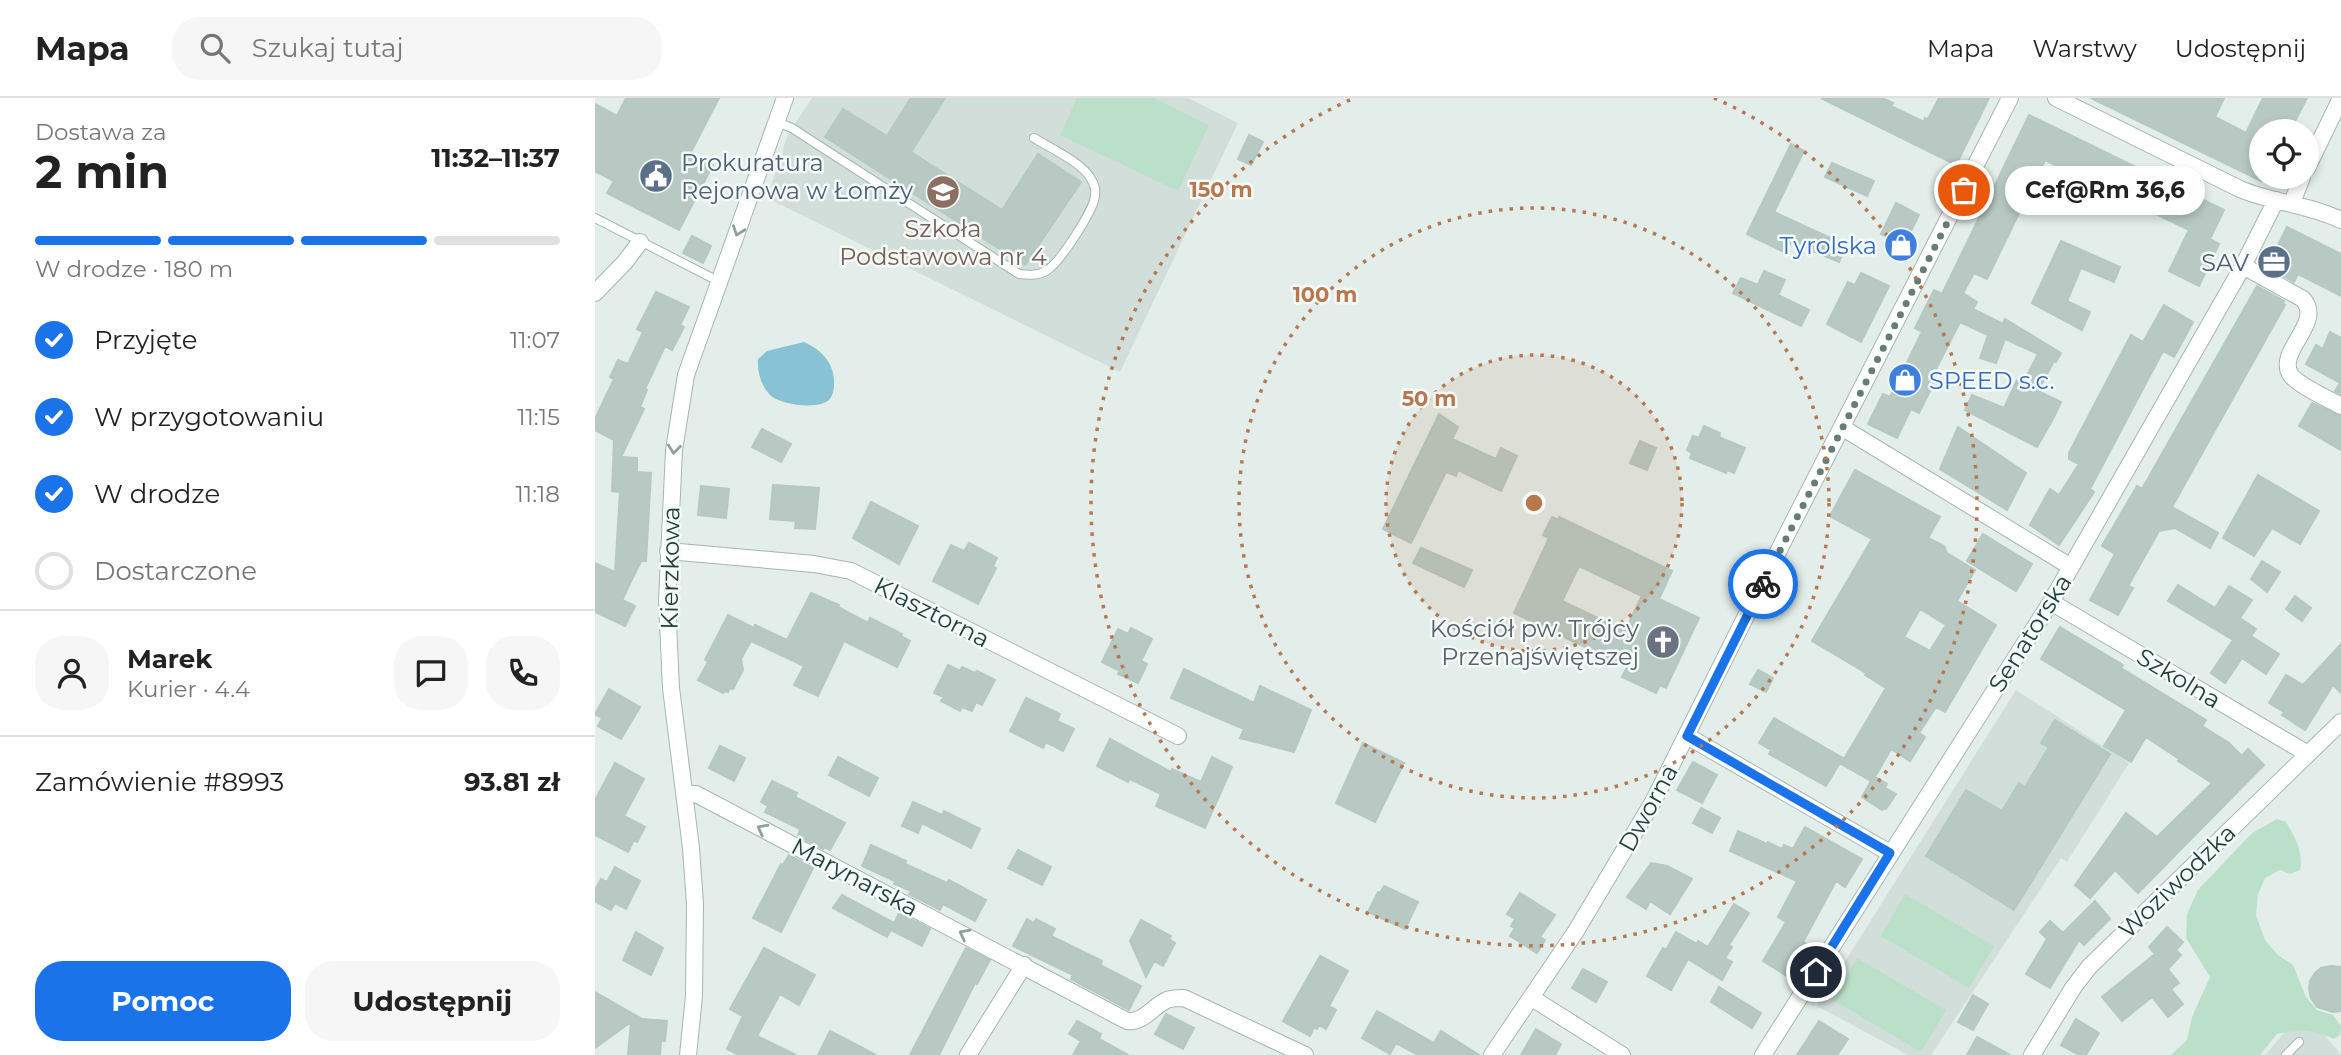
<!DOCTYPE html>
<html lang="pl">
<head>
<meta charset="utf-8">
<style>
	:root { --surface:#fff; --page:#f6f6f6; --text:#222; --muted:#767676; --line:#e0e0e0; --accent:#1a73e8 }
	body { margin:0; font-family:Montserrat,sans-serif; background:var(--page); color:var(--text); height:100vh; display:flex; flex-direction:column; font-size:26px; white-space:nowrap }
	* { box-sizing:border-box; margin:0 }
	p { font-size:23px; color:var(--muted) }
	.icon { flex:none; width:38px; height:38px; fill:none; stroke:currentColor; stroke-width:2; stroke-linecap:round; stroke-linejoin:round }
	.map { position:relative; flex:1; overflow:hidden }
	.sheet { display:flex; flex-direction:column; background:var(--surface); width:595px }
	.sheet>* { flex:none }
	.fabs { position:absolute; left:1654px; top:21px; display:grid; gap:14px }
	.fabs a { display:grid; place-items:center; width:70px; height:70px; border-radius:50%; background:var(--surface); box-shadow:0 4px 10px #0003; font-size:35px }
	.pin { position:absolute; display:grid; place-items:center; width:60px; height:60px; color:#fff; margin:-30px; border:4px solid #fff; border-radius:50%; box-shadow:0 2px 7px #0007 }
	.courier { position:absolute; display:grid; place-items:center; width:70px; height:70px; margin:-35px; border:5px solid #1a73e8; border-radius:50%; background:#fff; color:#222; box-shadow:0 2px 9px #0007 }
	.bubble { position:absolute; height:49px; border-radius:24px; background:var(--surface); box-shadow:0 4px 10px #0003; font-size:23px; font-weight:700; line-height:49px; text-align:center }
	.overview em { font-style:normal; font-weight:700 }
	.overview div { display:flex; flex-direction:column-reverse }
	.overview { display:flex; align-items:center; justify-content:space-between; height:119px; padding:0 35px }
	h1 { font-size:46px; font-weight:700; line-height:52px }
	.bar { display:grid; grid-template-columns:repeat(4,1fr); gap:10px 7px; align-content:center; height:84px; padding:0 35px }
	.bar i { height:9px; border-radius:5px; background:var(--line) }
	.bar .current { background:var(--accent) }
	.bar p { grid-column:span 4 }
	.line { display:flex; align-items:center; gap:18px; padding:0 35px; border-top:2px solid var(--line) }
	.line div { flex:1 }
	.round { display:grid; place-items:center; flex:none; width:74px; height:74px; border-radius:28px; background:var(--page) }
	ol { padding:0 35px; list-style:none }
	li { display:flex; align-items:center; gap:21px; height:77px }
	li p { margin-inline-start:auto }
	li .icon { padding:7px; border-radius:50%; background:var(--accent); color:#fff; stroke-width:4 }
	li:last-child { color:var(--muted) }
	li i { width:38px; height:38px; border:4px solid var(--line); border-radius:50% }
	.primary-button { display:flex; gap:14px; margin-top:auto; padding:14px 35px }
	.primary-button a { flex:1; height:80px; border-radius:28px; background:var(--accent); color:#fff; font-size:28px; font-weight:700; line-height:80px; text-align:center }
	.primary-button a+a { background:var(--page); color:var(--text) }
	header { display:flex; align-items:center; gap:42px; box-sizing:border-box; height:98px; padding:0 35px; background:var(--surface); border-bottom:2px solid var(--line) }
	header strong { font-size:33px }
	nav { display:flex; gap:38px; margin-inline-start:auto; font-size:24px }
	.search { width:490px; height:63px; background:var(--page); display:flex; align-items:center; gap:18px; box-sizing:border-box; padding:0 24px; border-radius:28px; color:var(--muted); font-size:26px }
	main { display:flex; flex:1; min-height:0 }
	.map>svg:first-child { display:block }
	.built { fill:#d1ded9 }
	.green { fill:#bbe0c9 }
	.water { fill:#88c2d5 }
	.building { fill:#b8c9c3; stroke:#b5c8c2; stroke-width:2; fill-rule:evenodd }
	.lines { fill:none; stroke-linecap:round; stroke-linejoin:round }
	.service-casing { stroke:#a5b6b2; stroke-width:10 }
	.minor-casing { stroke:#a5b6b2; stroke-width:18 }
	.service { stroke:#fff; stroke-width:8 }
	.minor { stroke:#fff; stroke-width:16 }
	.oneway { stroke:#90a09d }
	.done { stroke:#657d78; stroke-width:7; stroke-dasharray:0 12.6 }
	.route { stroke:#1a73e8; stroke-width:9 }
	.ring { fill:none; stroke:#b8774d; stroke-width:3.5; stroke-dasharray:3.5 7 }
	.labels { text-anchor:middle; dominant-baseline:central; stroke-width:5; stroke-linejoin:round; paint-order:stroke }
	.service-label { font-size:24px; fill:#4e5e75; stroke:#f4faf7; text-anchor:start }
	.education-label { font-size:24px; fill:#785e54; stroke:#f4faf7 }
	.shop-label { font-size:24px; fill:#366cbe; stroke:#f4faf7; text-anchor:end }
	.street-label { font-size:24px; fill:#21403b; stroke:#f4faf7 }
	.worship-label { font-size:24px; fill:#5b616d; stroke:#f4faf7; text-anchor:end }
	.centre { fill:#b8774d; stroke:#f4faf7; stroke-width:3.5 }
	.ring-label { font-size:21px; text-anchor:middle; font-weight:bold; fill:#b8774d; stroke:#f4faf7; stroke-width:5; stroke-linejoin:round; paint-order:stroke }
</style>
</head>
<body>
<header>
<strong>Mapa</strong>
<div class="search"><svg class="icon" aria-label="search" viewBox="0 0 24 24"><circle cx="10" cy="10" r="6"/><path d="M15 15l6 6"/></svg>Szukaj tutaj</div>
<nav><a>Mapa</a><a>Warstwy</a><a>Udostępnij</a></nav>
</header>
<main>
<section class="sheet">
<div class="overview"><div><h1>2 min</h1><p>Dostawa za</p></div><em>11:32–11:37</em></div>
<div class="bar"><i class="current"></i><i class="current"></i><i class="current"></i><i></i><p>W drodze · 180 m</p></div>
<ol>
<li><svg class="icon" aria-label="check" viewBox="0 0 24 24"><path d="M5 12l5 5 9-10"/></svg>Przyjęte<p>11:07</p></li>
<li><svg class="icon" aria-label="check" viewBox="0 0 24 24"><path d="M5 12l5 5 9-10"/></svg>W przygotowaniu<p>11:15</p></li>
<li><svg class="icon" aria-label="check" viewBox="0 0 24 24"><path d="M5 12l5 5 9-10"/></svg>W drodze<p>11:18</p></li>
<li><i></i>Dostarczone</li>
</ol>
<div class="line" style="height:126px"><a class="round"><svg class="icon" aria-label="person" viewBox="0 0 24 24"><circle cx="12" cy="8" r="4"/><path d="M4 21q1-7 8-7t8 7"/></svg></a><div><b>Marek</b><p>Kurier · 4.4</p></div><a class="round"><svg class="icon" aria-label="chat" viewBox="0 0 24 24"><path d="M4 5h16v11H9l-5 4z"/></svg></a><a class="round"><svg class="icon" aria-label="phone" viewBox="0 0 24 24"><path d="M5 4h4l2 5-3 2q2 4 5 5l2-3 5 2v4C11 20 4 13 5 4z"/></svg></a></div>
<div class="line" style="height:91px"><div>Zamówienie #8993</div><b>93.81 zł</b></div>
<div class="primary-button"><a>Pomoc</a><a>Udostępnij</a></div>
</section>
<div class="map">
<svg width="1746" height="957" viewBox="0 0 1746 957">
	<rect width="100%" height="100%" fill="#e3eeea"/>
	<!-- built -->
	<path class="built" d="M217 0H593L643 25 525 274 172 100 193 36Z
		M1421 592 1534 665 1472 764 1466 760 1336 957H1313L1222 908Z
		M1718 923 1746 957H1670L1695 928Z"/>
	<!-- green -->
	<path class="green" d="M482 0H558L614 27 583 93 465 37Z
		M1682 721 1691 724C1700 739 1709 755 1705 772L1695 776 1685 772 1670 780 1663 796 1661 817 1670 842 1683 857 1698 867 1711 899 1722 912 1738 917 1746 928 1745 937 1739 941C1716 931 1706 931 1682 936L1665 957H1576L1592 942 1597 919 1615 879 1591 840 1592 816 1603 792 1657 735Z
		M1310 796 1399 848 1374 890 1286 838Z
		M1262 860 1351 912 1326 954 1238 902Z"/>
	<!-- water -->
	<path class="water" d="M209 244C227 252 240 266 239 286 239 291 238 298 234 302 222 312 186 307 175 297 166 288 162 273 163 261L172 253Z"/>
	<!-- building -->
	<path class="building" d="M31 0H124L95 56 118 67 84 132 12 95 19 83 0 73V6L22 18Z
		M316 0H350L316 54 407 112 443 56 486 84 430 167 230 39 248 11 292 38Z
		M1226 0H1287L1298 5 1296 8 1329 24 1330 20 1333 21 1344 0H1394L1361 67Z
		M1496 0H1629L1620 19 1651 35 1668 0H1712L1695 33H1666V83Z
		M1434 17 1629 112 1615 141 1624 146 1604 188 1574 173 1594 132 1450 62 1392 181 1379 175 1368 195 1382 204 1378 211 1408 226 1410 221 1466 255 1461 264 1459 263 1443 293 1466 304 1459 319 1442 349 1370 312 1377 297 1409 310 1422 282 1428 285 1443 256 1410 241 1401 265 1385 260 1393 237 1365 224 1336 281 1340 283 1324 315 1316 311 1302 340 1273 326 1288 296 1295 299 1327 234 1320 230 1339 192 1347 196Z
		M654 37 668 44 656 67 643 61Z
		M1196 46 1209 53 1179 114 1251 147 1244 164 1196 144 1191 155 1152 136Z
		M1237 65 1279 83 1272 98 1230 79Z
		M1301 105 1324 117 1309 147 1286 136Z
		M1692 129 1746 156V198L1703 176 1699 184 1672 169Z
		M97 138 116 148 108 165 88 155Z
		M1466 143 1525 169 1519 184 1486 170 1472 203 1495 214 1487 232 1437 205Z
		M1169 173 1190 182 1183 197 1214 212 1206 228 1138 195 1146 180 1163 187Z
		M1266 175 1294 188 1266 244 1232 226 1253 184 1260 187Z
		M1662 188 1689 203 1688 206 1690 207 1577 409 1623 435 1615 450 1580 430 1564 433 1533 488 1538 490 1523 517 1495 502 1520 456 1507 448 1542 388 1547 391Z
		M61 194 94 209 85 227 89 229 77 252 70 248 50 291 52 292 45 309 49 311 26 359 42 360V374L56 375 51 463H46L27 502 40 508 30 528 0 514V465L20 474 25 394 17 393 19 342 0 332V321L19 281 15 279 23 262 33 266 48 234 42 231Z
		M1569 207 1598 224 1579 259 1568 253 1495 391 1499 394 1464 447 1435 427 1455 391 1464 397 1484 366 1474 361V355L1536 237 1548 244Z
		M1735 234 1746 240V296L1740 293 1745 285 1711 266 1721 247 1728 251Z
		M1717 305 1746 318V352L1704 328Z
		M844 316 863 329 857 341 901 361 906 350 922 358 906 393 863 372 861 378 851 374 816 445 788 431Z
		M1109 328 1125 335 1124 339 1150 350 1139 375 1132 372 1131 375 1095 360 1097 355 1092 352 1098 338 1104 340Z
		M1363 329 1431 375 1412 412 1345 371Z
		M167 331 196 346 186 364 157 349Z
		M1045 343 1061 350 1052 372 1035 365Z
		M1260 372 1345 419 1333 440 1349 448 1352 455 1380 472 1362 503 1401 527 1350 614 1341 609 1324 635 1330 639 1315 663 1296 651 1280 679 1292 686 1290 690 1301 696 1291 711 1289 710 1287 712 1267 699 1276 683 1246 666 1291 590 1270 577 1271 575 1217 543 1277 441 1235 418ZM1325 511 1351 527 1335 553 1309 539Z
		M1663 377 1724 413 1705 446 1677 430 1659 458 1628 440Z
		M178 387 224 390 220 431 200 430 201 423 175 421Z
		M106 388 134 391 131 420 103 417Z
		M276 404 323 428 304 466 258 440Z
		M957 419 963 422 964 419 1077 473 1064 501 1104 520 1071 590 1065 587 1061 595 1027 579 1032 569 919 515 954 440 948 437ZM984 468 1047 498 1030 533 967 503Z
		M1388 436 1437 466 1421 493 1372 463Z
		M374 445 402 460 398 468 401 470 383 506 338 483 356 447 369 453Z
		M826 450 877 472 869 489 818 465Z
		M1667 463 1685 474 1672 494 1656 481Z
		M1583 487 1620 510 1634 488 1657 502 1645 520 1661 531 1656 538 1684 556 1671 576 1647 560 1630 585 1616 575 1638 542 1573 503Z
		M216 495 244 507 243 509 273 525 275 520 307 536 306 538 315 543 302 569 249 543 223 598 199 587 209 568 156 543 146 561 148 572 138 591 135 590 133 594 130 593 128 595 103 582 113 564 110 562 133 517 159 530 160 527 192 542Z
		M1700 498 1716 510 1707 523 1691 511Z
		M1465 529 1528 567 1526 570 1611 622 1607 628 1634 645 1647 658 1653 651 1669 667 1543 795 1520 772 1495 800 1480 787 1531 715 1562 739 1617 685 1583 663 1584 661 1551 639 1536 664 1509 648 1531 612 1446 561Z
		M536 530 557 541 546 563 552 566 543 585 523 576 525 573 507 564 523 531 533 536Z
		M1746 546V595L1738 587 1710 632 1687 617 1689 614 1674 605 1691 577 1708 587Z
		M353 567 365 573 367 569 380 575 382 573 400 582 387 607 381 604 377 613 367 609 365 613 346 603 349 599 339 595Z
		M589 571 659 605 665 588 716 612 699 654 645 640 649 631 576 600Z
		M1163 572 1178 580 1171 594 1155 586Z
		M14 591 45 609 26 641 3 628 7 620 0 616Z
		M431 600 465 616 462 623 479 631 468 653 451 644 448 650 415 633Z
		M1179 620 1248 660 1231 688 1174 656 1176 652 1164 645Z
		M1460 622 1515 656 1419 812 1331 758 1371 692 1407 713 1424 685 1430 689 1454 649 1446 645Z
		M515 641 576 674 577 671 606 684 617 659 637 669 610 730 561 708 566 696 535 681 533 684 502 668Z
		M768 645 809 665 780 724 741 705Z
		M125 648 150 660 139 683 114 670Z
		M243 659 283 680 274 698 234 677Z
		M1098 664 1122 677 1107 705 1082 692Z
		M20 665 49 681 29 718 50 729 42 744 39 742 33 754 0 737V702Z
		M177 683 202 695 200 699 250 725 235 752 229 749 228 751 203 738 205 731 170 714 173 708 166 704Z
		M318 704 347 717 349 713 385 731 376 750 327 725 323 735 307 728Z
		M1106 710 1125 720 1117 735 1098 725Z
		M1210 729 1267 761 1250 789 1241 783 1208 844 1213 847 1194 879 1168 863 1191 824 1183 819 1202 783 1135 753 1143 733 1172 746 1173 744 1187 751 1189 747 1198 751Z
		M276 747 311 763 310 766 352 785 354 782 391 802 380 823 348 806 345 812 314 796 316 793 299 786 300 783 267 768Z
		M423 752 456 769 447 787 413 770Z
		M194 757 218 770 186 834 158 820 186 766 188 767Z
		M1056 765 1072 768 1097 781 1075 816 1055 803 1051 811 1032 799Z
		M20 769 45 783 31 811 20 805 16 812 0 803V792L6 781 12 784Z
		M789 788 823 804 810 831 773 814 783 794 785 795Z
		M925 795 960 817 945 839 950 842 942 855 915 838 920 830 916 828 920 821 912 816Z
		M247 797 299 825 292 839 238 810Z
		M1500 803 1515 821 1489 847 1484 842 1455 890 1431 876 1452 841 1445 834 1455 823 1468 835Z
		M1139 806 1154 815 1134 847 1137 849 1130 860 1137 864 1127 882 1093 861 1076 892 1052 878 1068 850 1071 852 1081 834 1102 846 1103 843 1113 849Z
		M304 815 335 831 327 848 296 832Z
		M432 821 439 825 441 821 460 831 456 838 507 863 505 867 546 888 534 912 476 881 478 877 418 848Z
		M546 822 576 838 574 841 580 845 568 868 559 863 551 879 535 843Z
		M1572 829 1588 844 1581 852 1586 857 1573 871 1584 885 1576 891 1588 906 1573 919 1557 899 1527 923 1507 899 1560 856 1554 849Z
		M41 834 68 850 56 877 28 862Z
		M169 850 220 877 204 907 185 896 162 938 201 957H144L132 951 148 918 135 911Z
		M371 850 395 862 382 886 380 885 344 957H315Z
		M725 858 753 873 734 908 741 912 731 931 724 927 722 931 719 929 715 938 688 923Z
		M1736 868 1746 869V913L1738 914 1722 909 1716 900 1714 891 1715 883 1720 875 1726 870Z
		M988 871 1012 884 1001 904 977 890Z
		M1124 889 1166 915 1157 930 1116 904Z
		M0 894 47 921 72 923 70 943H66L65 957H33L36 924 0 950Z
		M1378 897 1393 906 1378 932 1363 924Z
		M782 913 839 945 846 933 884 957H823L801 945 795 956 767 940Z
		M571 916 599 930 588 951 560 936Z
		M1481 921 1504 935 1491 957H1484L1466 947Z
		M482 923 506 936 504 941 533 957H478L486 943 474 936Z
		M1224 923 1253 941 1242 957H1202Z
		M941 931 966 946 960 957H926Z
		M235 933 281 957H223Z
		M1382 939 1415 957H1372Z"/>
	<g class="lines">
		<!-- service casing -->
		<g class="service-casing">
			<path id="service" d="M182 24 197 30 220 45 424 176C433 177 442 178 451 173 464 166 500 111 500 97 501 92 499 85 496 81 488 65 455 50 439 40
				M0 120 125 184
				M1691 957 1704 944"/>
		</g>
		<!-- minor casing -->
		<g class="minor-casing">
			<path id="minor" d="M1461 0 1645 91C1678 105 1713 106 1746 122
				M1712 70 1746 0
				M1697 105 1707 79
				M1648 168 1708 201C1729 225 1682 252 1695 276 1702 287 1734 301 1746 308
				M0 195 30 164 45 144
				M1248 330 1476 469
				M73 453 219 466 256 473 583 638
				M1456 504 1713 656
				M1092 638 1295 755
				M89 696H101L532 923C549 925 558 908 572 902 577 900 583 900 589 900L710 957
				M937 900 1027 957
				M93 957 99 898 100 806 96 750 76 590 72 503 79 352 91 277 190 0
				M373 957 429 867
				M897 957 981 833 1059 702 1193 434 1415 0
				M1168 957 1456 504 1648 168 1681 102
				M1437 957 1478 890 1494 869 1746 624"/>
		</g>
		<!-- service -->
		<use href="#service" class="service"/>
		<!-- minor -->
		<use href="#minor" class="minor"/>
	</g>
	<!-- one-way arrows -->
	<defs><path id="oneway-chevron" d="M-2-3.5L2.5 0L-2 3.5" fill="none" stroke-width="1.6" stroke-linecap="round" stroke-linejoin="round" transform="scale(1.75)"/></defs>
	<g class="oneway">
		<use href="#oneway-chevron" transform="translate(143 133) rotate(110)"/>
		<use href="#oneway-chevron" transform="translate(79 351) rotate(96)"/>
		<use href="#oneway-chevron" transform="translate(167 731) rotate(-152)"/>
		<use href="#oneway-chevron" transform="translate(369 836) rotate(-152)"/>
	</g>
	<g class="lines">
		<!-- done -->
		<path class="done" d="M1168 486 1369 92"/>
		<!-- route -->
		<path class="route" d="M1168 486 1092 638 1295 755 1221 874"/>
	</g>
	<!-- distance rings -->
	<circle cx="939" cy="405" r="148" fill="#b8774d" fill-opacity=".12"/>
	<g class="ring">
		<circle cx="939" cy="405" r="148"/>
		<circle cx="939" cy="405" r="295"/>
		<path d="M1119 0A443 443 0 1 1 759 0"/>
	</g>
	<!-- icons -->
	<defs>
		<g id="civic-disc" transform="scale(1.75)"><circle r="9.5" fill="#5c6f8a" stroke="#f4faf7"/><path d="M-.6-6.5H3V-4.5H.6V-3L4-1V1h2V6H-6V1h2V-1L-.6-3ZM-1.2 2.5V6h2.4V2.5Z" fill="#fff"/></g>
		<g id="school-disc" transform="scale(1.75)"><circle r="9.5" fill="#8d6e63" stroke="#f4faf7"/><path d="M0-5L7-2L0 1L-7-2ZM-4 1L0 2.5L4 1V4Q0 6-4 4Z" fill="#fff"/></g>
		<g id="shop-disc" transform="scale(1.75)"><circle r="9.5" fill="#3f7fe0" stroke="#f4faf7"/><path d="M-5-2.5h2.3a2.7 3.5 0 0 1 5.4 0H5L5.5 6h-11ZM-1.5-2.5h3a1.5 2.3 0 0 0-3 0Z" fill="#fff"/></g>
		<g id="office-disc" transform="scale(1.75)"><circle r="9.5" fill="#5c6f8a" stroke="#f4faf7"/><path d="M-6-3h4V-5.5h4V-3h4V5H-6ZM-1-4.5V-3h2v-1.5ZM-6 0V1H6V0Z" fill="#fff"/></g>
		<g id="church-disc" transform="scale(1.75)"><circle r="9.5" fill="#6b7280" stroke="#f4faf7"/><path d="M-1.2-6h2.4v3.5h3.3v2.4h-3.3V6h-2.4V-.1h-3.3v-2.4h3.3Z" fill="#fff"/></g>
	</defs>
	<g fill-rule="evenodd">
		<use href="#civic-disc" x="61" y="78"/>
		<use href="#school-disc" x="348" y="94"/>
		<use href="#shop-disc" x="1306" y="147"/>
		<use href="#office-disc" x="1679" y="164"/>
		<use href="#shop-disc" x="1310" y="282"/>
		<use href="#church-disc" x="1068" y="544"/>
	</g>
	<g class="labels">
		<!-- service labels -->
		<g class="service-label">
			<text x="86" y="64">Prokuratura<tspan x="86" dy="28">Rejonowa w Łomży</tspan></text>
			<text x="1654" y="164" text-anchor="end">SAV</text>
		</g>
		<!-- education labels -->
		<g class="education-label">
			<text x="348" y="130">Szkoła<tspan x="348" dy="28">Podstawowa nr 4</tspan></text>
		</g>
		<!-- shop labels -->
		<g class="shop-label">
			<text x="1282" y="147">Tyrolska</text>
			<text x="1334" y="282" text-anchor="start">SPEED s.c.</text>
		</g>
		<!-- street labels -->
		<g class="street-label">
			<text transform="translate(75 470) rotate(-89)">Kierzkowa</text>
			<text transform="translate(337 514) rotate(27)">Klasztorna</text>
			<text transform="translate(1435 535) rotate(-58)">Senatorska</text>
			<text transform="translate(1584 580) rotate(31)">Szkolna</text>
			<text transform="translate(1053 710) rotate(-61)">Dworna</text>
			<text transform="translate(260 779) rotate(28)">Marynarska</text>
			<text transform="translate(1582 783) rotate(-44)">Woziwodzka</text>
		</g>
		<!-- worship labels -->
		<g class="worship-label">
			<text x="1044" y="530">Kościół pw. Trójcy<tspan x="1044" dy="28">Przenajświętszej</tspan></text>
		</g>
	</g>
	<circle cx="939" cy="405" r="10" class="centre"/>
	<g class="ring-label">
		<text x="626" y="99">150 m</text>
		<text x="730" y="204">100 m</text>
		<text x="834" y="308">50 m</text>
	</g>
</svg>
<div class="fabs">
<a><svg class="icon" aria-label="locate" viewBox="0 0 24 24"><circle cx="12" cy="12" r="6"/><path d="M12 2v4M12 18v4M2 12h4M18 12h4"/></svg></a>
</div>
<div class="pin" style="left:1369px;top:92px;background:#ea580c"><svg class="icon" aria-label="bag" viewBox="0 0 24 24"><path d="M5 8h14l-1 12H6zM9 8a3 3 0 0 1 6 0"/></svg></div>
<div class="pin" style="left:1221px;top:874px;background:#1f2937"><svg class="icon" aria-label="home" viewBox="0 0 24 24"><path d="M3 11l9-7 9 7M6 9v11h12V9"/></svg></div>
<div class="courier" style="left:1168px;top:486px"><svg class="icon" aria-label="bike" viewBox="0 0 24 24"><circle cx="6" cy="16" r="4"/><circle cx="18" cy="16" r="4"/><path d="M6 16l4-8h5l3 8M10 8l3 8H6M13 5h3"/></svg></div>
<div class="bubble" style="left:1410px;top:68px;width:200px">Cef@Rm 36,6</div>
</div>
</main>
</body>
</html>
